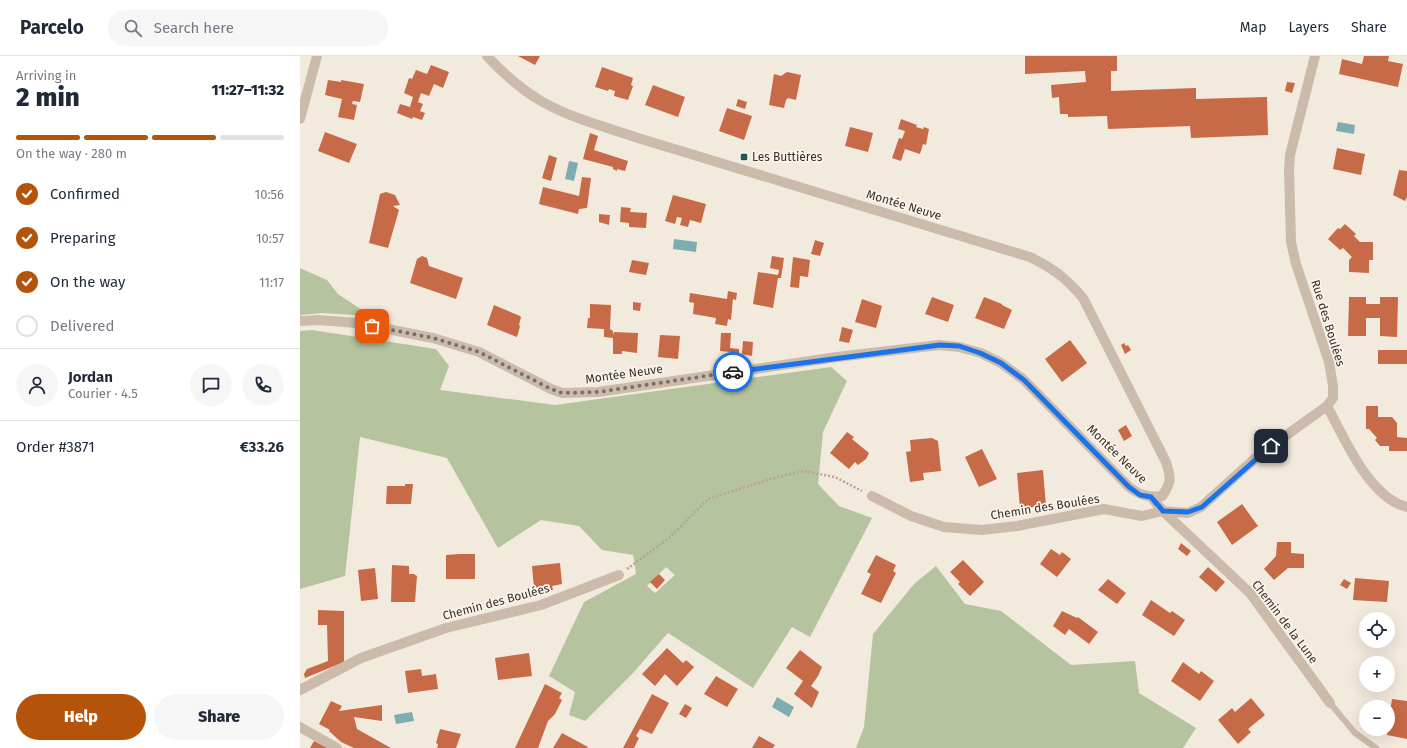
<!DOCTYPE html>
<html lang="en">
<head>
<meta charset="utf-8">
<style>
	:root { --surface:#fff; --page:#f6f6f7; --text:#1f2937; --muted:#747a83; --line:#e0e1e3; --accent:#b45309 }
	body { margin:0; font-family:"Fira Sans",sans-serif; background:var(--page); color:var(--text); height:100vh; display:flex; flex-direction:column; font-size:15px; white-space:nowrap }
	* { box-sizing:border-box; margin:0 }
	p { font-size:13px; color:var(--muted) }
	.icon { flex:none; width:22px; height:22px; fill:none; stroke:currentColor; stroke-width:2; stroke-linecap:round; stroke-linejoin:round }
	.map { position:relative; flex:1; overflow:hidden }
	.drawer { display:flex; flex-direction:column; background:var(--surface); width:300px }
	.drawer>* { flex:none }
	.buttons { position:absolute; left:1059px; top:556px; display:grid; gap:8px }
	.buttons a { display:grid; place-items:center; width:36px; height:36px; border-radius:50%; background:var(--surface); box-shadow:0 4px 16px #0002; font-size:20px }
	.pin { position:absolute; display:grid; place-items:center; width:34px; height:34px; color:#fff; margin:-17px; border-radius:8px; box-shadow:0 2px 6px #0006 }
	.courier { position:absolute; display:grid; place-items:center; width:40px; height:40px; margin:-20px; border:3px solid #1a73e8; border-radius:50%; background:#fff; color:#222; box-shadow:0 1px 5px #0007 }
	.headline em { font-style:normal; font-weight:800 }
	.headline div { display:flex; flex-direction:column-reverse }
	.headline { display:flex; align-items:center; justify-content:space-between; height:68px; padding:0 16px }
	h1 { font-size:26px; font-weight:800; line-height:30px }
	.bar { display:grid; grid-template-columns:repeat(4,1fr); gap:6px 4px; align-content:center; height:48px; padding:0 16px }
	.bar i { height:5px; border-radius:3px; background:var(--line) }
	.bar .active { background:var(--accent) }
	.bar p { grid-column:span 4 }
	.line { display:flex; align-items:center; gap:10px; padding:0 16px; border-top:1px solid var(--line) }
	.line div { flex:1 }
	.round { display:grid; place-items:center; flex:none; width:42px; height:42px; border-radius:21px; background:var(--page) }
	ol { padding:0 16px; list-style:none }
	li { display:flex; align-items:center; gap:12px; height:44px }
	li p { margin-inline-start:auto }
	li .icon { padding:4px; border-radius:50%; background:var(--accent); color:#fff; stroke-width:4 }
	li:last-child { color:var(--muted) }
	li i { width:22px; height:22px; border:2px solid var(--line); border-radius:50% }
	.action { display:flex; gap:8px; margin-top:auto; padding:8px 16px }
	.action a { flex:1; height:46px; border-radius:24px; background:var(--accent); color:#fff; font-size:16px; font-weight:800; line-height:46px; text-align:center }
	.action a+a { background:var(--page); color:var(--text) }
	header { display:flex; align-items:center; gap:24px; box-sizing:border-box; height:56px; padding:0 20px; background:var(--surface); border-bottom:1px solid var(--line) }
	header strong { font-size:19px }
	nav { display:flex; gap:22px; margin-inline-start:auto; font-size:14px }
	.search { width:280px; height:36px; background:var(--page); display:flex; align-items:center; gap:10px; box-sizing:border-box; padding:0 14px; border-radius:22px; color:var(--muted); font-size:15px }
	main { display:flex; flex:1; min-height:0 }
	.map>svg:first-child { display:block }
	.green { fill:#b5c39e; fill-rule:evenodd }
	.water { fill:#7dadb1 }
	.building { fill:#c76a48 }
	.lines { fill:none; stroke-linecap:round; stroke-linejoin:round }
	.path { stroke:#b7a494; stroke-width:2.5; stroke-dasharray:2 2; stroke-linecap:butt }
	.service { stroke:#ccbaaa; stroke-width:6 }
	.minor { stroke:#ccbaaa; stroke-width:10 }
	.tertiary { stroke:#ccbaaa; stroke-width:10 }
	.done { stroke:#7a7068; stroke-width:4; stroke-dasharray:0 7.2 }
	.route { stroke:#1a73e8; stroke-width:5 }
	.poi-dot { fill:#1e555b; stroke:#faf4eb; stroke-width:1.5 }
	.labels { text-anchor:middle; dominant-baseline:central; stroke-width:3.5; stroke-linejoin:round; paint-order:stroke }
	.poi-label { font-size:12px; fill:#392f29; stroke:#faf4eb; text-anchor:start }
	.street-label { font-size:12px; fill:#392f29; stroke:#faf4eb }
</style>
</head>
<body>
<header>
<strong>Parcelo</strong>
<div class="search"><svg class="icon" aria-label="search" viewBox="0 0 24 24"><circle cx="10" cy="10" r="6"/><path d="M15 15l6 6"/></svg>Search here</div>
<nav><a>Map</a><a>Layers</a><a>Share</a></nav>
</header>
<main>
<section class="drawer">
<div class="headline"><div><h1>2 min</h1><p>Arriving in</p></div><em>11:27–11:32</em></div>
<div class="bar"><i class="active"></i><i class="active"></i><i class="active"></i><i></i><p>On the way · 280 m</p></div>
<ol>
<li><svg class="icon" aria-label="check" viewBox="0 0 24 24"><path d="M5 12l5 5 9-10"/></svg>Confirmed<p>10:56</p></li>
<li><svg class="icon" aria-label="check" viewBox="0 0 24 24"><path d="M5 12l5 5 9-10"/></svg>Preparing<p>10:57</p></li>
<li><svg class="icon" aria-label="check" viewBox="0 0 24 24"><path d="M5 12l5 5 9-10"/></svg>On the way<p>11:17</p></li>
<li><i></i>Delivered</li>
</ol>
<div class="line" style="height:72px"><a class="round"><svg class="icon" aria-label="person" viewBox="0 0 24 24"><circle cx="12" cy="8" r="4"/><path d="M4 21q1-7 8-7t8 7"/></svg></a><div><b>Jordan</b><p>Courier · 4.5</p></div><a class="round"><svg class="icon" aria-label="chat" viewBox="0 0 24 24"><path d="M4 5h16v11H9l-5 4z"/></svg></a><a class="round"><svg class="icon" aria-label="phone" viewBox="0 0 24 24"><path d="M5 4h4l2 5-3 2q2 4 5 5l2-3 5 2v4C11 20 4 13 5 4z"/></svg></a></div>
<div class="line" style="height:52px"><div>Order #3871</div><b>€33.26</b></div>
<div class="action"><a>Help</a><a>Share</a></div>
</section>
<div class="map">
<svg width="1107" height="692" viewBox="0 0 1107 692">
	<rect width="100%" height="100%" fill="#f3eade"/>
	<!-- green -->
	<path class="green" d="M0 212 27 224 38 238 71 260 22 257 0 259Z
		M12 274 136 293 149 310 140 334 255 349 531 311 547 325 523 376 518 428 539 450 572 462 510 581 492 571 453 632 368 577 333 617 285 665 269 659 275 636 249 620 284 546 336 518 333 499 302 494 279 470 241 464 198 492 147 402 60 381 45 520 0 533V275ZM366 511 375 519 355 537 347 530Z
		M636 510 665 548 701 555 771 609 835 605 839 637 896 672 883 692H556L564 671 573 578 614 528Z"/>
	<!-- water -->
	<path class="water" d="M1038 66 1055 69 1054 78 1036 75Z
		M269 105 278 107 274 125 265 123Z
		M374 183 397 186 396 196 373 193Z
		M477 641 494 651 489 661 472 651Z
		M112 656 114 665 96 668 94 659Z"/>
	<!-- building -->
	<path class="building" d="M218 0H240L235 9Z
		M725 0H817V15H811V35L896 32V43L967 41 968 79 891 82 890 70 808 73 807 60 768 61V58H760L759 41 752 42 751 29 786 26 785 15 725 18Z
		M1064 0H1089L1088 5 1103 8 1098 31 1039 18 1042 3 1062 8Z
		M131 9 149 16 143 32 134 28 129 40 121 37 118 46 123 48 120 55 125 57 122 64 113 61 112 63 97 57 100 48 110 51 113 41 104 37 109 22 112 23 116 14 127 18Z
		M302 11 333 22 331 29 333 30 328 44 314 40 315 35 309 33 308 35 295 31Z
		M487 16 501 19 496 44 488 42 486 44 484 52 469 49 474 18 481 20Z
		M28 24 41 26V24L64 28 60 46 53 45 52 48 57 49 54 64 38 61 42 43 25 39Z
		M987 26 995 27 992 37 985 35Z
		M353 29 385 41 378 61 345 49Z
		M438 43 447 46 445 53 436 50Z
		M427 52 452 60 444 84 419 75Z
		M601 63 617 69 616 71 623 73 624 71 629 73 626 89 623 88 620 98 605 93 601 105 592 102 599 82 602 83 605 75 598 73Z
		M550 71 573 77 568 96 545 90Z
		M25 76 57 88 49 107 18 95Z
		M290 77 298 80 294 94 328 105 325 115 317 113V115L313 113V111L283 103Z
		M1037 92 1065 98 1061 119 1033 113Z
		M249 99 257 102 251 125 242 122Z
		M1099 114 1107 115V141L1105 145 1093 139Z
		M282 121 291 122 287 152 279 153 278 158 239 148 243 131 279 140Z
		M86 136 95 139 100 149 93 150 99 154 88 192 69 187 80 138Z
		M373 139 406 148 401 167 390 164 388 171 380 169 382 162 377 161 375 168 365 165Z
		M321 151 331 152 330 156 347 157 346 172 329 171V167L320 166Z
		M299 158 310 159 309 169 299 166Z
		M1045 168 1056 178 1054 180 1060 186H1073V204H1069V217L1049 216V204L1052 201 1043 192 1040 194 1028 183 1038 172 1040 173Z
		M515 184 524 187 520 200 511 198Z
		M122 200 127 202 129 210 163 222 156 243 110 227 117 203Z
		M472 200 484 202 481 222H478L473 252 453 248 458 216 478 219 479 214 470 212Z
		M493 201 510 204 508 221 500 220 499 232 490 231Z
		M332 204 349 207 346 219 329 216Z
		M428 235 437 237 436 244 433 243 431 264 428 263 427 270 415 268 416 262 393 258 394 247 389 246 390 237 427 243Z
		M632 241 654 249 648 266 625 258Z
		M684 241 702 248V249L712 254 704 273 675 262Z
		M1049 241H1066V248H1080V241H1098L1097 281 1080 280V262H1066V280H1048Z
		M562 243 582 250 576 272 555 266Z
		M333 246 341 247 340 255 333 254Z
		M290 248 311 249 310 273 313 275V279L314 276 338 277 337 297 322 295V298H313V282L304 281V273L287 272 288 262H290Z
		M194 249 220 260 221 261 219 269 220 270 217 281 187 269Z
		M542 271 553 274 549 287 539 285Z
		M421 277H431L430 292 439 293V302L429 301 430 296 420 295Z
		M360 279 380 280 378 303 358 301Z
		M770 284 787 307 762 326 745 303Z
		M443 285 453 286 452 300 442 298Z
		M824 287 826 290 828 289 831 294 825 298 821 289Z
		M1078 294H1107V308H1078Z
		M1066 350H1078V361H1092L1097 367V381L1107 382V395H1089V390H1080L1075 384 1077 382 1069 373H1066Z
		M826 369 832 380 824 385 818 374Z
		M547 376 554 381 552 383 569 397 566 403 558 409 555 406 549 413 530 397Z
		M632 382 638 385 641 415 623 417 624 424 610 426 606 396 611 395 610 384Z
		M682 393 697 423 679 431 665 401Z
		M743 414 746 450 720 452 717 417Z
		M105 428H113L111 448H86L87 430H105Z
		M942 448 958 470 932 489 917 466Z
		M977 486H991V497L1004 498V512H988L974 524 964 513 976 500Z
		M881 487 891 495 887 500 878 493Z
		M751 493 760 499 762 496 771 503 757 521 740 508Z
		M159 498H175V523H146V499Z
		M576 499 596 509 593 515 596 517 581 547 561 538 571 518 567 516Z
		M663 504 684 526 670 540 658 528 660 526 650 516Z
		M260 507 262 528 252 530 253 534 244 535V530L234 532 232 510Z
		M92 509 109 510V518H114L117 520 115 546H91Z
		M908 511 925 526 916 536 899 521Z
		M75 512 78 543 61 545 58 514Z
		M359 518 365 524 357 533 350 526Z
		M1055 522 1089 525 1087 546 1053 544Z
		M808 523 826 537 817 548 798 534Z
		M1044 523 1051 527 1047 533 1040 529Z
		M851 544 870 557 872 555 885 564 874 580 842 559Z
		M18 554 44 555V606L5 622 4 618 7 613 28 605 27 569H18Z
		M762 555 777 562 778 561 798 576 789 588 769 573 765 579 753 570Z
		M367 592 383 607 386 604 394 611 377 630 365 618 355 630 342 618Z
		M500 594 522 611 518 620 511 630 519 636 512 652 494 638 503 625 486 612Z
		M229 597 232 620 198 624 195 602Z
		M883 606 899 618 901 615 914 625 900 645 871 625Z
		M121 613 122 620 136 618 138 633 108 637 105 615Z
		M416 620 438 633 427 651 404 638Z
		M245 628 262 637 259 642 262 644 255 658 248 665 238 692H215Z
		M352 638 369 647 352 678 340 673 336 680 339 682 334 692H323Z
		M951 642 965 659 948 673 951 676 938 688 918 664 932 652 935 656Z
		M1092 643 1107 645V683L1087 679Z
		M31 645 42 650 39 655 82 649V665L54 661 57 673 91 692H54L41 686 29 675 30 674 19 668Z
		M385 648 392 652 386 662 379 658Z
		M140 673 161 678 156 692H137L138 688 136 687Z
		M262 677 288 691 287 692H253Z
		M459 680 475 689 473 692H452Z
		M14 685 28 692H10Z"/>
	<g class="lines">
		<!-- path -->
		<path class="path" d="M327 513 369 482 408 443 471 423 503 415 535 421 562 435"/>
		<!-- service -->
		<path class="service" d="M1030 647 1055 677 1076 692"/>
		<!-- minor -->
		<path class="minor" d="M0 63 17 0
			M1027 350C1044 381 1069 442 1107 451
			M572 440 611 460 644 471 682 474 717 470 804 453 842 460 863 455 950 537 1030 647
			M851 441 863 455 888 457 901 451 960 398 1027 350 1033 342V330L1029 306 996 208 991 186 989 114 990 99 1015 0
			M0 634 61 602 146 572 241 549 319 519
			M0 671 37 692"/>
		<!-- tertiary -->
		<path class="tertiary" d="M0 265 18 264 57 267 133 282 179 296 251 333 262 337 298 336 537 301 639 289 659 291 681 297 701 307 724 324 829 431C840 439 848 442 862 440 872 426 871 422 866 406L783 242C765 221 754 213 730 201L338 82C306 71 270 62 241 45 220 33 203 17 187 0"/>
	</g>
	<g class="lines">
		<!-- done -->
		<path class="done" d="M72 270 133 282 179 296 251 333 262 337 298 336 433 316"/>
		<!-- route -->
		<path class="route" d="M433 316 640 289 659 290 680 297 701 307 724 324 829 431 840 439 851 441 863 455 888 456 902 451 971 390"/>
	</g>
	<!-- markers -->
	<rect class="poi-dot" x="440" y="97" width="8" height="8" rx="2"/>
	<g class="labels">
		<!-- poi labels -->
		<g class="poi-label">
			<text x="452" y="101">Les Buttières</text>
		</g>
		<!-- street labels -->
		<g class="street-label">
			<text transform="translate(604 149) rotate(17)">Montée Neuve</text>
			<text transform="translate(1028 267) rotate(73)">Rue des Boulées</text>
			<text transform="translate(324 318) rotate(-8)">Montée Neuve</text>
			<text transform="translate(817 398) rotate(44)">Montée Neuve</text>
			<text transform="translate(745 451) rotate(-9)">Chemin des Boulées</text>
			<text transform="translate(196 546) rotate(-15)">Chemin des Boulées</text>
			<text transform="translate(985 566) rotate(53)">Chemin de la Lune</text>
		</g>
	</g>
</svg>
<div class="buttons">
<a><svg class="icon" aria-label="locate" viewBox="0 0 24 24"><circle cx="12" cy="12" r="6"/><path d="M12 2v4M12 18v4M2 12h4M18 12h4"/></svg></a>
<a>+</a>
<a>−</a>
</div>
<div class="pin" style="left:72px;top:270px;background:#ea580c"><svg class="icon" aria-label="bag" viewBox="0 0 24 24"><path d="M5 8h14l-1 12H6zM9 8a3 3 0 0 1 6 0"/></svg></div>
<div class="pin" style="left:971px;top:390px;background:#1f2937"><svg class="icon" aria-label="home" viewBox="0 0 24 24"><path d="M3 11l9-7 9 7M6 9v11h12V9"/></svg></div>
<div class="courier" style="left:433px;top:316px"><svg class="icon" aria-label="car" viewBox="0 0 24 24"><path d="M5 17H2v-5l4-1 3-4h7l3 4 3 1v5h-3M9 17h6M6 11h13"/><circle cx="7" cy="17" r="2"/><circle cx="17" cy="17" r="2"/></svg></div>
</div>
</main>
</body>
</html>
